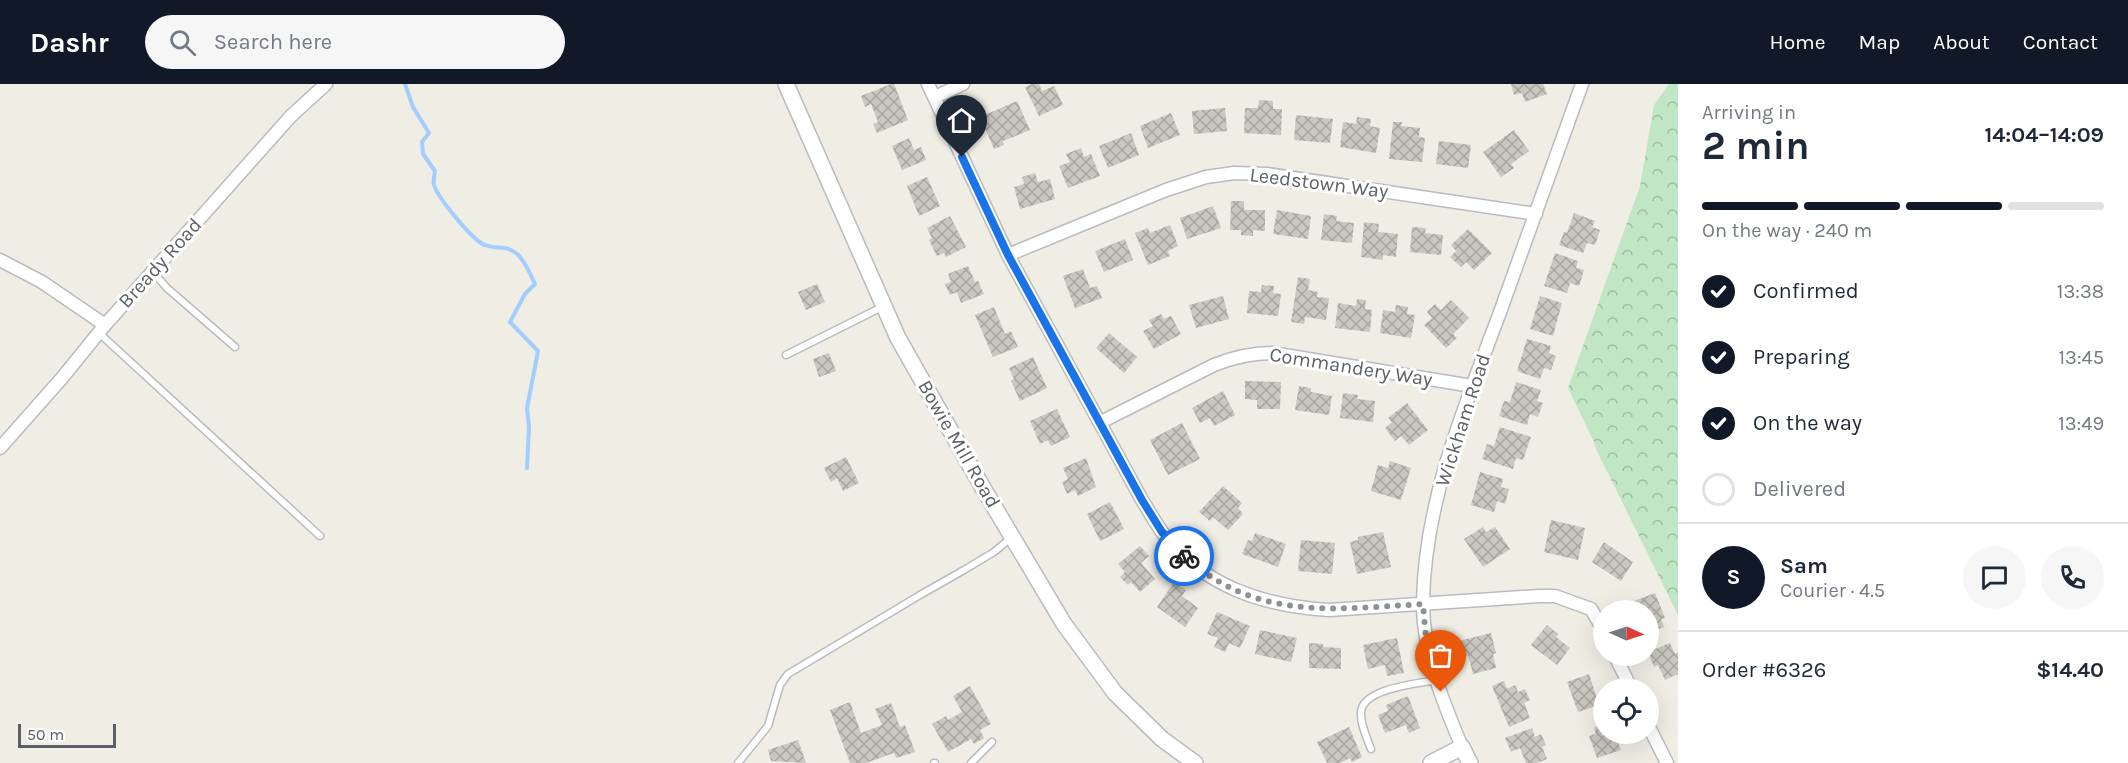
<!DOCTYPE html>
<html lang="en">
<head>
<meta charset="utf-8">
<style>
	:root { --surface:#fff; --page:#f6f6f7; --text:#1f2937; --muted:#747a83; --line:#e0e1e3; --accent:#111827 }
	body { margin:0; font-family:Karla,sans-serif; background:var(--page); color:var(--text); height:100vh; display:flex; flex-direction:column; font-size:22px; white-space:nowrap }
	* { box-sizing:border-box; margin:0 }
	p { font-size:20px; color:var(--muted) }
	.icon { flex:none; width:33px; height:33px; fill:none; stroke:currentColor; stroke-width:2; stroke-linecap:round; stroke-linejoin:round }
	.map { position:relative; flex:1; overflow:hidden }
	.drawer { display:flex; flex-direction:column; background:var(--surface); width:450px }
	.drawer>* { flex:none }
	.needle { width:39px; rotate:93deg }
	.fabs { position:absolute; left:1593px; top:516px; display:grid; gap:12px }
	.fabs a { display:grid; place-items:center; width:66px; height:66px; border-radius:50%; background:var(--surface); box-shadow:0 6px 24px #0002; font-size:30px }
	.scale { position:absolute; left:18px; bottom:15px; width:98px; box-sizing:border-box; padding-left:6px; border:3px solid #5c5f65; border-top:0; font-size:16px; line-height:21px; white-space:nowrap; color:#5c5f65; -webkit-text-stroke:4px #fff; paint-order:stroke }
	.pin { position:absolute; display:grid; place-items:center; width:51px; height:51px; color:#fff; margin:-62px -26px; border-radius:50% 50% 50% 0; rotate:-45deg; box-shadow:0 0 6px #0007 }
	.pin .icon { rotate:45deg }
	.courier { position:absolute; display:grid; place-items:center; width:60px; height:60px; margin:-30px; border:4px solid #1a73e8; border-radius:50%; background:#fff; color:#222; box-shadow:0 2px 8px #0007 }
	.headline em { font-style:normal; font-weight:700 }
	.headline div { display:flex; flex-direction:column-reverse }
	.headline { display:flex; align-items:center; justify-content:space-between; height:102px; padding:0 24px }
	h1 { font-size:39px; font-weight:700; line-height:45px }
	.bar { display:grid; grid-template-columns:repeat(4,1fr); gap:9px 6px; align-content:center; height:72px; padding:0 24px }
	.bar i { height:8px; border-radius:4px; background:var(--line) }
	.bar .active { background:var(--accent) }
	.bar p { grid-column:span 4 }
	.line { display:flex; align-items:center; gap:15px; padding:0 24px; border-top:2px solid var(--line) }
	.line div { flex:1 }
	.round { display:grid; place-items:center; flex:none; width:63px; height:63px; border-radius:32px; background:var(--page) }
	ol { padding:0 24px; list-style:none }
	li { display:flex; align-items:center; gap:18px; height:66px }
	li p { margin-inline-start:auto }
	li .icon { padding:6px; border-radius:50%; background:var(--accent); color:#fff; stroke-width:4 }
	li:last-child { color:var(--muted) }
	li i { width:33px; height:33px; border:3px solid var(--line); border-radius:50% }
	header { display:flex; align-items:center; gap:36px; box-sizing:border-box; height:84px; padding:0 30px; background:var(--accent); color:#fff }
	header strong { font-size:28px }
	nav { display:flex; gap:33px; margin-inline-start:auto; font-size:21px }
	.search { width:420px; height:54px; background:var(--page); display:flex; align-items:center; gap:15px; box-sizing:border-box; padding:0 21px; border-radius:33px; color:var(--muted); font-size:22px }
	main { display:flex; flex:1; min-height:0 }
	.map>svg:first-child { display:block }
	.forest { fill:url(#forest-crowns) }
	.lines { fill:none; stroke-linecap:round; stroke-linejoin:round }
	.stream { stroke:#a4cdff; stroke-width:4 }
	.building { fill:url(#building-cross-hatch) }
	.service-casing { stroke:#b9bbc0; stroke-width:9 }
	.minor-casing { stroke:#b9bbc0; stroke-width:15 }
	.tertiary-casing { stroke:#b9bbc0; stroke-width:18 }
	.service { stroke:#fff; stroke-width:6 }
	.minor { stroke:#fff; stroke-width:12 }
	.tertiary { stroke:#fff; stroke-width:15 }
	.done { stroke:#8f9191; stroke-width:6; stroke-dasharray:0 10.8 }
	.route { stroke:#1a73e8; stroke-width:8 }
	.labels { text-anchor:middle; dominant-baseline:central; stroke-width:6; stroke-linejoin:round; paint-order:stroke }
	.street-label { font-size:20px; fill:#5c5f65; stroke:#fff }
</style>
</head>
<body>
<header>
<strong>Dashr</strong>
<div class="search"><svg class="icon" aria-label="search" viewBox="0 0 24 24"><circle cx="10" cy="10" r="6"/><path d="M15 15l6 6"/></svg>Search here</div>
<nav><a>Home</a><a>Map</a><a>About</a><a>Contact</a></nav>
</header>
<main>
<div class="map">
<svg width="1678" height="679" viewBox="0 0 1678 679">
	<defs>
		<pattern id="forest-crowns" width="20" height="18" patternUnits="userSpaceOnUse" patternTransform="scale(1.5)"><rect width="20" height="18" fill="#c0e6c4"/><path d="M2 6a3 3 0 1 1 6 0M12 15a3 3 0 1 1 6 0" fill="none" stroke="#9fbea3"/></pattern>
		<pattern id="building-cross-hatch" width="8" height="8" patternUnits="userSpaceOnUse" patternTransform="scale(1.5)"><rect width="8" height="8" fill="#cac7c1"/><path d="M0 0l8 8M0 8l8-8" fill="none" stroke="#a7a5a0"/></pattern>
	</defs>
	<rect width="100%" height="100%" fill="#efede4"/>
	<!-- forest -->
	<path class="forest" d="M1669 0H1678V531L1596 365 1594 358 1568 304 1640 102 1654 21Z"/>
	<g class="lines">
		<!-- stream -->
		<path class="stream" d="M405 0 413 23 429 49 422 58 423 70 435 87C434 92 433 97 434 101 438 114 473 157 485 161 496 166 504 160 516 169 525 176 530 190 535 200L525 210 510 238 538 267 527 324 529 343 527 384"/>
	</g>
	<!-- building -->
	<path class="building" d="M891 0H894L908 36 877 49 873 40 878 38 871 20 865 23 861 12Z
		M1032 0H1039L1042 7 1054 2 1063 21 1039 32 1025 3Z
		M1511 0H1543L1547 10 1525 18 1522 9 1514 11Z
		M1259 16 1273 17V25H1282L1281 51 1244 49 1245 24H1258Z
		M1017 17 1030 46 1003 57 1004 61 994 65 980 33Z
		M1225 24 1227 47 1194 50 1192 27Z
		M1171 29 1180 51 1148 64 1140 42Z
		M1296 31 1333 35 1330 59 1294 56Z
		M1357 33 1371 35 1370 42 1380 44 1376 69 1340 63 1343 38 1356 40Z
		M1393 38H1402L1401 42 1420 44 1419 53 1425 54 1422 78 1389 75Z
		M1514 46 1529 67 1511 80 1514 84 1501 93 1483 68Z
		M1131 49 1139 71 1108 84 1099 62Z
		M909 54 914 66 921 63 926 76 902 86 892 62Z
		M1439 57 1471 61 1468 84 1436 80Z
		M1081 64 1084 73 1091 70 1100 92 1068 104 1059 82 1070 78 1066 70Z
		M1035 89 1038 98 1050 95 1055 115 1020 125 1014 103 1024 100 1022 93Z
		M927 93 940 122 919 132 907 102Z
		M1231 117H1244V126H1265V147L1253 146V152L1241 151V146H1230Z
		M1213 122 1221 144 1187 155 1180 134Z
		M1277 126 1311 132 1308 155 1273 150Z
		M1574 129 1595 137 1592 143 1600 146 1595 161 1587 159 1583 169 1559 161 1564 148 1567 149Z
		M1324 130 1337 132 1336 137 1354 139 1352 159 1321 156Z
		M950 132 966 163 946 173 944 169 937 172 929 156 932 154 927 144Z
		M1364 138 1379 140 1378 148 1398 150 1396 173 1383 171V176L1361 173Z
		M1170 141 1178 162 1168 167 1170 172 1148 181 1135 149 1148 144 1150 149Z
		M1412 143 1426 144 1425 149 1443 151 1441 171 1410 168Z
		M1468 145 1492 169 1474 186 1466 178 1461 183 1450 173 1456 167 1451 161Z
		M1125 155 1133 176 1104 188 1095 167Z
		M1555 169 1578 177 1576 184 1584 186 1579 202 1570 199 1567 209 1544 202Z
		M968 182 975 198 978 197 984 210 961 219 957 208 950 211 945 200 951 198 948 190Z
		M1083 185 1090 204 1097 202 1102 214 1075 224 1063 192Z
		M1298 193 1310 195 1308 206 1318 208 1317 213 1329 214 1326 236 1305 233 1304 240 1291 238Z
		M817 200 825 218 806 226 798 208Z
		M1262 201 1274 202 1273 209 1281 210 1278 232 1247 229 1249 207 1261 208Z
		M1223 212 1229 235 1196 244 1189 221Z
		M1540 212 1562 219 1553 252 1530 245Z
		M1357 215 1366 216 1365 225 1372 226 1370 248 1335 244 1338 219 1356 222Z
		M1451 216 1469 234 1453 250 1457 254 1446 264 1424 241 1432 234 1427 228 1435 220 1441 226Z
		M1396 221 1408 223 1407 230 1415 231 1411 254 1380 249 1383 226 1395 228Z
		M994 223 1005 250 1011 247 1018 263 993 273 975 231Z
		M1161 230 1164 235 1171 232 1181 250 1154 265 1143 247 1153 242 1149 236Z
		M1109 249 1137 273 1124 289 1096 264Z
		M1527 255 1551 262 1549 269 1556 272 1551 286 1544 284 1540 295 1517 287Z
		M829 269 836 287 819 293 813 275Z
		M1033 273 1047 304 1020 317 1011 297 1014 295 1009 284Z
		M1245 297 1281 298 1280 325H1257V316L1245 315Z
		M1516 298 1541 306 1537 317 1543 319 1538 333 1530 330 1527 341 1499 332 1504 317 1510 318Z
		M1299 302 1311 304V308L1332 312 1329 331 1295 326Z
		M1223 307 1235 331 1214 342 1210 334 1200 339 1192 324Z
		M1343 309 1358 311 1357 315 1375 317 1373 338 1340 334Z
		M1407 319 1428 346 1409 361 1401 352 1395 357 1385 344 1392 338 1388 334Z
		M1057 325 1070 353 1051 362 1048 356 1040 360 1030 337Z
		M1182 339 1200 375 1168 391 1150 356Z
		M1500 343 1531 353 1523 376 1516 374 1513 385 1482 375 1487 360 1494 362Z
		M846 373 859 399 843 407 837 394 831 398 824 384Z
		M1086 374 1096 403 1078 412 1075 406 1067 410 1062 398 1068 395 1063 384Z
		M1390 377 1411 384 1401 416 1371 407 1378 381 1388 384Z
		M1480 388 1503 395 1501 403 1509 405 1505 420 1497 417 1494 428 1471 421Z
		M1223 402 1242 419 1238 424 1243 430 1228 446 1213 433 1210 437 1199 428Z
		M1110 418 1124 445 1100 457 1087 430Z
		M1551 436 1585 444 1578 476 1544 468Z
		M1483 443 1486 448 1495 443 1510 465 1483 483 1464 455Z
		M1383 448 1391 483 1357 490 1350 458 1358 456V453Z
		M1255 449 1286 460 1278 483 1242 470 1248 456 1252 457Z
		M1301 456 1335 459 1332 490 1298 487Z
		M1604 458 1633 478 1621 497 1592 478Z
		M1140 462 1149 472 1141 479 1155 495 1140 508 1131 498 1128 501 1120 493 1125 488 1118 480Z
		M1174 498 1186 506 1182 512 1198 524 1185 543 1157 523Z
		M1655 509 1665 534 1661 535 1664 543 1648 549V526H1628L1626 520Z
		M1217 528 1250 542 1240 564 1229 559 1225 568 1214 563 1218 554 1207 550Z
		M1547 541 1558 550 1556 553 1570 564 1557 581 1531 561Z
		M1260 546 1297 554 1291 578 1255 570Z
		M1491 549 1496 569 1493 570 1496 584 1473 590 1468 571 1463 573 1459 557Z
		M1397 554 1404 589 1387 592 1385 581 1368 585 1363 561Z
		M1309 559 1323 560V563L1341 564V585L1309 584Z
		M1670 559 1675 570 1678 568V590L1665 596 1658 581 1654 583 1648 568Z
		M1589 590 1599 621 1578 628 1567 598Z
		M1504 597 1507 605 1515 601 1518 608 1525 605 1530 616 1524 619 1530 634 1509 643 1492 602Z
		M970 602 991 640 980 646 984 654 974 660 971 655 948 668 932 640 946 632 948 636 962 628 953 612Z
		M1408 612 1420 644 1409 649 1406 641 1385 649 1378 631 1388 627 1386 621Z
		M850 618 861 649 882 641 875 625 891 619 900 643 905 641 915 668 896 674 894 669 866 679H850L830 626Z
		M1604 640V650H1615L1621 666 1597 674 1589 652 1596 650 1594 643Z
		M1349 643 1362 673 1352 678 1350 674 1340 679H1327L1317 658Z
		M1532 644 1535 653 1541 650 1546 661 1542 663 1547 675 1537 679H1526L1520 664 1511 668 1505 654Z
		M798 656 806 679 771 677 768 666Z"/>
	<g class="lines">
		<!-- service casing -->
		<g class="service-casing">
			<path id="service" d="M153 188 167 204 235 263
				M99 249 320 452
				M786 271 884 222
				M1371 665C1367 654 1360 640 1361 628 1363 604 1417 600 1436 596
				M738 679 768 642 780 601 788 590 920 511 964 486 994 468 1012 453
				M934 679H935
				M971 679 992 658"/>
		</g>
		<!-- minor casing -->
		<g class="minor-casing">
			<path id="minor" d="M928 0 1008 171 1142 416C1149 427 1155 438 1162 448 1203 503 1264 522 1329 526L1539 512H1555L1591 525 1604 547
				M935 13 963 0
				M1008 171 1166 106 1206 93 1234 89 1267 90 1536 130
				M0 176 42 198 105 241
				M1101 338 1214 281C1234 273 1251 269 1272 269L1472 302
				M0 364 62 294 105 241 291 32 326 0
				M1615 572 1631 604
				M1648 641 1667 679
				M1462 663C1443 618 1423 569 1423 519 1424 419 1464 324 1499 231 1527 154 1555 77 1582 0"/>
		</g>
		<!-- tertiary casing -->
		<g class="tertiary-casing">
			<path id="tertiary" d="M786 0 898 254 983 404 1064 540 1115 609 1162 655 1195 679
				M1431 679 1462 663 1470 679"/>
		</g>
		<!-- service -->
		<use href="#service" class="service"/>
		<!-- minor -->
		<use href="#minor" class="minor"/>
		<!-- tertiary -->
		<use href="#tertiary" class="tertiary"/>
	</g>
	<g class="lines">
		<!-- done -->
		<path class="done" d="M1184 472C1194 480 1203 488 1213 494 1277 535 1352 524 1423 520L1426 555 1441 608"/>
		<!-- route -->
		<path class="route" d="M962 73 1008 171 1142 416 1162 448 1184 472"/>
	</g>
	<g class="labels">
		<!-- street labels -->
		<g class="street-label">
			<text transform="translate(1319 99) rotate(7)">Leedstown Way</text>
			<text transform="translate(160 179) rotate(-48)">Bready Road</text>
			<text transform="translate(1351 283) rotate(9)">Commandery Way</text>
			<text transform="translate(1463 336) rotate(-72)">Wickham Road</text>
			<text transform="translate(959 360) rotate(60)">Bowie Mill Road</text>
		</g>
	</g>
</svg>
<div class="fabs">
<a><svg class="needle" viewBox="-14 -14 28 28"><path d="M0-13l5 13h-10z" fill="#e53935"/><path d="M0 13l5-13h-10z" fill="#747a83"/></svg></a>
<a><svg class="icon" aria-label="locate" viewBox="0 0 24 24"><circle cx="12" cy="12" r="6"/><path d="M12 2v4M12 18v4M2 12h4M18 12h4"/></svg></a>
</div>
<div class="scale">50 m</div>
<div class="pin" style="left:1441px;top:608px;background:#ea580c"><svg class="icon" aria-label="bag" viewBox="0 0 24 24"><path d="M5 8h14l-1 12H6zM9 8a3 3 0 0 1 6 0"/></svg></div>
<div class="pin" style="left:962px;top:73px;background:#1f2937"><svg class="icon" aria-label="home" viewBox="0 0 24 24"><path d="M3 11l9-7 9 7M6 9v11h12V9"/></svg></div>
<div class="courier" style="left:1184px;top:472px"><svg class="icon" aria-label="bike" viewBox="0 0 24 24"><circle cx="6" cy="16" r="4"/><circle cx="18" cy="16" r="4"/><path d="M6 16l4-8h5l3 8M10 8l3 8H6M13 5h3"/></svg></div>
</div>
<section class="drawer">
<div class="headline"><div><h1>2 min</h1><p>Arriving in</p></div><em>14:04–14:09</em></div>
<div class="bar"><i class="active"></i><i class="active"></i><i class="active"></i><i></i><p>On the way · 240 m</p></div>
<ol>
<li><svg class="icon" aria-label="check" viewBox="0 0 24 24"><path d="M5 12l5 5 9-10"/></svg>Confirmed<p>13:38</p></li>
<li><svg class="icon" aria-label="check" viewBox="0 0 24 24"><path d="M5 12l5 5 9-10"/></svg>Preparing<p>13:45</p></li>
<li><svg class="icon" aria-label="check" viewBox="0 0 24 24"><path d="M5 12l5 5 9-10"/></svg>On the way<p>13:49</p></li>
<li><i></i>Delivered</li>
</ol>
<div class="line" style="height:108px"><b class="round" style="background:var(--accent);color:#fff">S</b><div><b>Sam</b><p>Courier · 4.5</p></div><a class="round"><svg class="icon" aria-label="chat" viewBox="0 0 24 24"><path d="M4 5h16v11H9l-5 4z"/></svg></a><a class="round"><svg class="icon" aria-label="phone" viewBox="0 0 24 24"><path d="M5 4h4l2 5-3 2q2 4 5 5l2-3 5 2v4C11 20 4 13 5 4z"/></svg></a></div>
<div class="line" style="height:78px"><div>Order #6326</div><b>$14.40</b></div>
</section>
</main>
</body>
</html>
